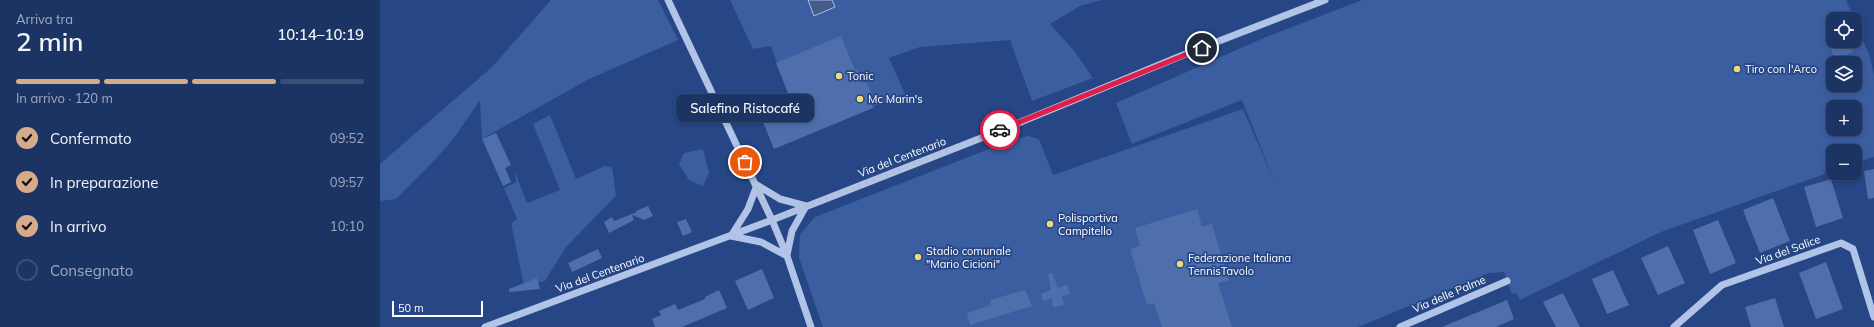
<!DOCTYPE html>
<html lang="it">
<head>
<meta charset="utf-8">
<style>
	:root { --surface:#1c3464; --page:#253c6a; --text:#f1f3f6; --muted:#a0aabf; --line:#3a4f78; --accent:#d6ab8b }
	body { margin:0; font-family:Mulish,sans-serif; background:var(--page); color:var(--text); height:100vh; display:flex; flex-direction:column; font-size:15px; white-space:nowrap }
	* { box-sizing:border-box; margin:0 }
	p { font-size:13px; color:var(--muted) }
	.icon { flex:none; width:22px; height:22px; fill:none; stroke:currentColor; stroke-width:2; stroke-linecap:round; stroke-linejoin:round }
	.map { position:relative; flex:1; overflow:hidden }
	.panel { display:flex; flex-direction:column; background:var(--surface); width:380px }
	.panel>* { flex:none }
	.tools { position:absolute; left:1446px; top:12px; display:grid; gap:8px }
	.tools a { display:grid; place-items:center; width:36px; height:36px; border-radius:8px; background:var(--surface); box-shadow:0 2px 6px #0003,0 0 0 1px var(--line); font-size:20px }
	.scale { position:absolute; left:12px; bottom:10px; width:91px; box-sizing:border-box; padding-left:4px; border:2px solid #fff; border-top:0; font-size:11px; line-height:14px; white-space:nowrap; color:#fff; -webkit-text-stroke:3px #264685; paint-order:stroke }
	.pin { position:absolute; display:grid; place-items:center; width:34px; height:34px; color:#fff; margin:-17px; border:2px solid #fff; border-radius:50%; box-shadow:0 1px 4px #0007 }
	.courier { position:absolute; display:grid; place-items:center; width:40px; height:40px; margin:-20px; border:3px solid #e11d48; border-radius:50%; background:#fff; color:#222; box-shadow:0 1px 5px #0007 }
	.bubble { position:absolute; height:28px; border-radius:8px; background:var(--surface); box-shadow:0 2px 6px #0003,0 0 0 1px var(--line); font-size:13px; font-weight:600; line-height:28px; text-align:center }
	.headline em { font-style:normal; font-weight:600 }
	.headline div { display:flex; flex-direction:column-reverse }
	.headline { display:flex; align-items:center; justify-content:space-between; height:68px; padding:0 16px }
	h1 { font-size:26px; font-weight:600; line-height:30px }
	.bar { display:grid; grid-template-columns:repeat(4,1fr); gap:6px 4px; align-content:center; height:48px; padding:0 16px }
	.bar i { height:5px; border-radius:3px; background:var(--line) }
	.bar .selected { background:var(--accent) }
	.bar p { grid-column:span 4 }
	ol { padding:0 16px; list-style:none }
	li { display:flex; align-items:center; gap:12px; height:44px }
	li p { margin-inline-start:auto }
	li .icon { padding:4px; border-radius:50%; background:var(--accent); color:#111; stroke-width:4 }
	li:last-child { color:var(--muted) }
	li i { width:22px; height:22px; border:2px solid var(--line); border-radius:50% }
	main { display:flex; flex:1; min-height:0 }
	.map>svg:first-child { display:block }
	.green { fill:#3b5ea1; fill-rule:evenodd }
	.water { fill:#455b89; stroke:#a5bde8 }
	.building { fill:#4f6fac }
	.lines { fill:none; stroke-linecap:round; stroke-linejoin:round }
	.minor { stroke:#b1c4e8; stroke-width:7 }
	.done { stroke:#b3bed4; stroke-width:4; stroke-dasharray:0 7.2 }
	.route { stroke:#e11d48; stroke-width:5 }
	.poi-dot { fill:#f1da76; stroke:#264685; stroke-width:1.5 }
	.labels { text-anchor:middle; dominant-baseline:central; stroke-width:3.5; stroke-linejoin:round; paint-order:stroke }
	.poi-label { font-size:11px; fill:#fff; stroke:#264685; text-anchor:start }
	.street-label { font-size:11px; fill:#fff; stroke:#264685 }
</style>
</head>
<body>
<main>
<section class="panel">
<div class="headline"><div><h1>2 min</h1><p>Arriva tra</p></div><em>10:14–10:19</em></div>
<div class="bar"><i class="selected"></i><i class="selected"></i><i class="selected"></i><i></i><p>In arrivo · 120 m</p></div>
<ol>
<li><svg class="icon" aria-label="check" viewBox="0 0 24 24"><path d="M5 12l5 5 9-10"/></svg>Confermato<p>09:52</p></li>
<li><svg class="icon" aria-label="check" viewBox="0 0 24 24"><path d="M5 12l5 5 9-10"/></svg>In preparazione<p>09:57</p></li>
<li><svg class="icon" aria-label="check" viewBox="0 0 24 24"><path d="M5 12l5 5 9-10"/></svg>In arrivo<p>10:10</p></li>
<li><i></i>Consegnato</li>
</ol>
</section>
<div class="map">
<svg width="1494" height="327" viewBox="0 0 1494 327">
	<rect width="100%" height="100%" fill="#264685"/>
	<!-- green -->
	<path class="green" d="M171 0H278L298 40 209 79 102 139 100 100 74 138 53 162 16 199 0 201V164L112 67Z
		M350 0H722L700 6 670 24 695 52 713 78 652 101 630 40 540 47 509 58 525 94 394 147 384 117 412 106 391 46 373 49Z
		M982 0H1466L1474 19H1453V41H1475V22L1490 57 1494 76V157L1475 163V151H1453V171L1281 232 1140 300 1136 293 1132 294 1124 272 1109 273 978 327H443L419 258 420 234 435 217 632 140 648 136 659 139 673 175 863 109 895 183 862 100 752 144 736 103 886 37ZM1453 63H1475V85H1453ZM1453 107H1475V129H1453Z
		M170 115 196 179 225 166 232 167 236 196 186 247 165 281 144 286 131 223 137 219 124 188 136 182 135 172 147 203 180 190 153 124Z
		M323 149 329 173 323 186 309 180 299 164 304 153Z"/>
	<!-- water -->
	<path class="water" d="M428 0H452L455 7 434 16Z"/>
	<!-- building -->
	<path class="building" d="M461 36 475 70 477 69 483 83 486 82 491 92 487 93 493 108 394 149 383 122 407 112 401 98 409 95 396 63Z
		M1451 41H1469L1473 52 1455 59 1450 47 1453 46Z
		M116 133 131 165 125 168 131 182 123 186 102 139Z
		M1494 169V198L1488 199 1484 171Z
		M1451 179 1463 218 1436 227 1424 187Z
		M1393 198 1410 241 1380 253 1363 210Z
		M268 206 273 216 264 220 252 215 254 220 229 233 224 222 232 217 234 221 257 212 256 211Z
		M817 209 822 227 832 224 849 280 838 283 852 327H782L774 303 767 305 750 249 760 246 755 228Z
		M306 219 312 232 303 236 297 222Z
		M1338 220 1356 263 1330 274 1313 230Z
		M1288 246 1305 283 1278 295 1261 258Z
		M218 249 222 258 192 272 188 263Z
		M1446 262 1463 309 1436 319 1419 273Z
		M382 269 394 298 368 310 355 281Z
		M1233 270 1249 305 1227 314 1212 279Z
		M672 273 678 288 687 285 690 294 681 296 685 305 673 307 672 298 663 301 661 294 671 290 668 274Z
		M157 278 160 289 129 292V289Z
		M339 290 347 308 302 327H275L272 319 281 315 279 311 295 304 298 310 325 299V297Z
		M645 290 652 306 590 325 587 313 611 305 610 300Z
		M1183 293 1200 327H1176L1163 302Z
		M1395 298 1404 327H1371L1365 307Z
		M1127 300 1134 319 1116 327H1062Z"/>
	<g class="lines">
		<!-- minor -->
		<path class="minor" d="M288 0 392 220 407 256 431 327
			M377 185 400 199 426 206
			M351 236 381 242 407 256
			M351 236 368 209 377 185
			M407 255 412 231 426 206
			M105 327 392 220 619 131 808 53 945 0
			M1020 327 1127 281
			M1294 327 1342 285 1461 243 1473 249 1494 317"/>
	</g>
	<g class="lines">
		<!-- done -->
		<path class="done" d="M365 162 392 220 620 130"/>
		<!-- route -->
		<path class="route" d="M620 130 822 48"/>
	</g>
	<!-- markers -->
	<g class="poi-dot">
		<circle cx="1357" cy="69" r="4"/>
		<circle cx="459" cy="76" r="4"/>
		<circle cx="480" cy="99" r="4"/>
		<circle cx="670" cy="224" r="4"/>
		<circle cx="538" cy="257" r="4"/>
		<circle cx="800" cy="264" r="4"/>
	</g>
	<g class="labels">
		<!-- poi labels -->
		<g class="poi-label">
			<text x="1365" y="69">Tiro con l'Arco</text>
			<text x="467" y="76">Tonic</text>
			<text x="488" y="99">Mc Marin's</text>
			<text x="678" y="218">Polisportiva<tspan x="678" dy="13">Campitello</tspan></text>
			<text x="546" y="251">Stadio comunale<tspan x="546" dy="13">"Mario Cicioni"</tspan></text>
			<text x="808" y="258">Federazione Italiana<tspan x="808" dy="13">TennisTavolo</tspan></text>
		</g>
		<!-- street labels -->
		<g class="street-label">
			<text transform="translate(522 157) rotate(-21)">Via del Centenario</text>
			<text transform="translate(1408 250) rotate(-20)">Via del Salice</text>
			<text transform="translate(220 273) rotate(-20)">Via del Centenario</text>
			<text transform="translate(1069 294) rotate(-23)">Via delle Palme</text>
		</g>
	</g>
</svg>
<div class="tools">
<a><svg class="icon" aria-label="locate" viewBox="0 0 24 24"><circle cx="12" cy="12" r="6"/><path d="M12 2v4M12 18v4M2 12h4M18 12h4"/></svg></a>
<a><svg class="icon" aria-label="layers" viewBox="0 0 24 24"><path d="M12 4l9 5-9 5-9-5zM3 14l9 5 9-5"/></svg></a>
<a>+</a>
<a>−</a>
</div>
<div class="scale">50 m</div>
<div class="pin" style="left:365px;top:162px;background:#ea580c"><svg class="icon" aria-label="bag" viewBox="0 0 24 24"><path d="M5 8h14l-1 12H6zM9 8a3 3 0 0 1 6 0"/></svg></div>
<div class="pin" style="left:822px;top:48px;background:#1f2937"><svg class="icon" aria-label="home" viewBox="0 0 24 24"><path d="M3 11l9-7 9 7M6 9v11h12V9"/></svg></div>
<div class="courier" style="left:620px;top:130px"><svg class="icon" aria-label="car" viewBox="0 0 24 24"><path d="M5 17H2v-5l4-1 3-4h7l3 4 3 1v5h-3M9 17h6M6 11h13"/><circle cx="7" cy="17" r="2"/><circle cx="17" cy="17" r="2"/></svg></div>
<div class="bubble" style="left:296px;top:94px;width:138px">Salefino Ristocafé</div>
</div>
</main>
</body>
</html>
